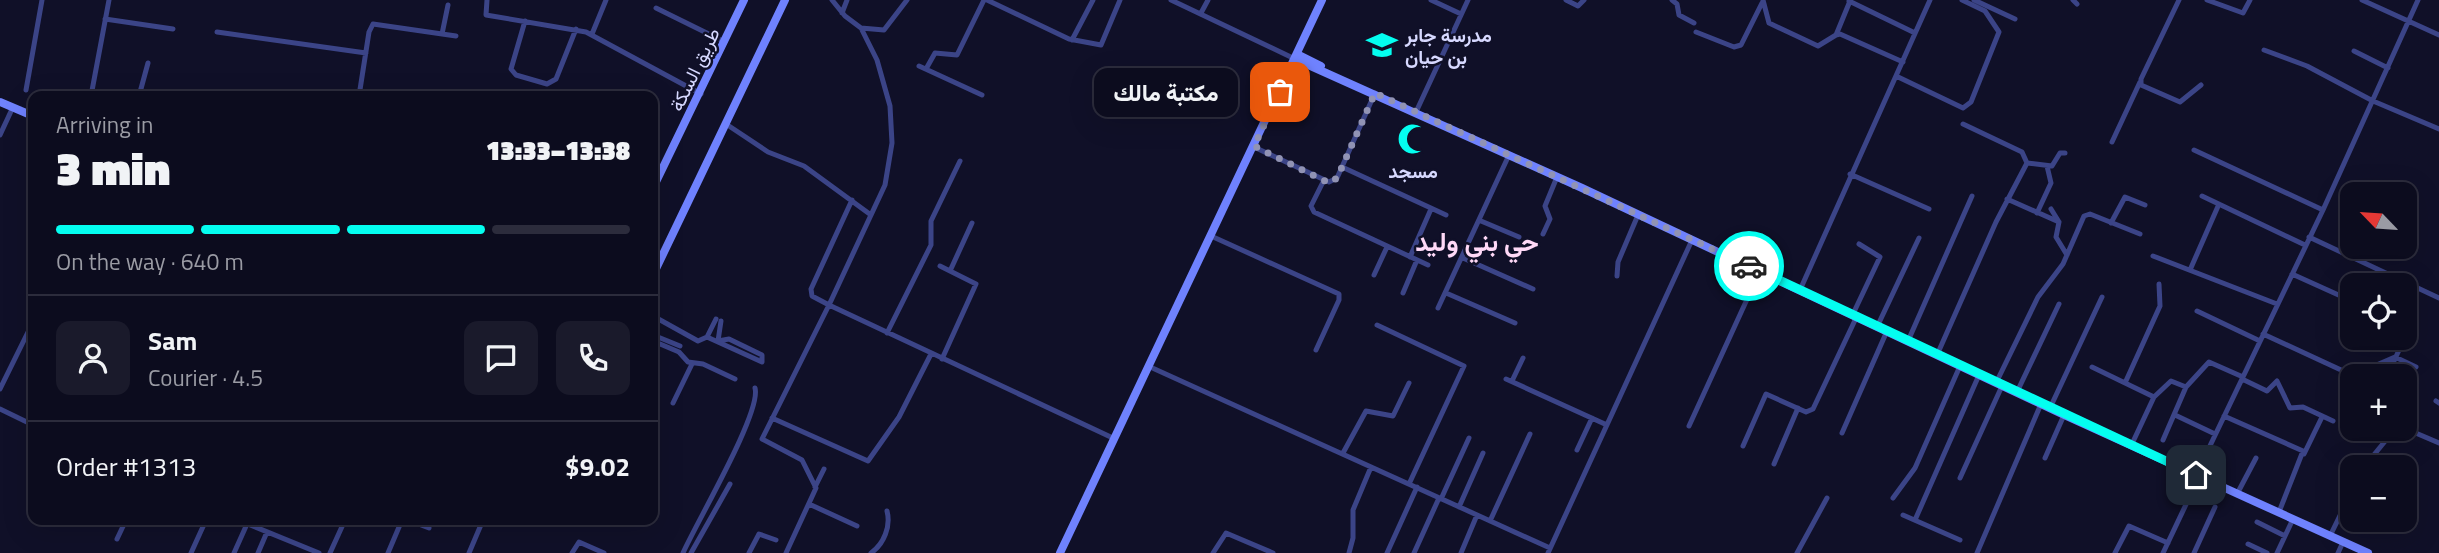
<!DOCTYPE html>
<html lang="en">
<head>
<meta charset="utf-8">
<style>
	:root { --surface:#0c0c1e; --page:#1a1a2b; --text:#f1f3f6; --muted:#9a9ba4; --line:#2c2c3c; --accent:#04fef0 }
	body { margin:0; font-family:"Titillium Web",Vazirmatn,sans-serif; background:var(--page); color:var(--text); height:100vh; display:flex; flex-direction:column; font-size:26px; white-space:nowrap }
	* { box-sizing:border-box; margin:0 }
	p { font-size:23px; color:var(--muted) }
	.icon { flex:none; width:38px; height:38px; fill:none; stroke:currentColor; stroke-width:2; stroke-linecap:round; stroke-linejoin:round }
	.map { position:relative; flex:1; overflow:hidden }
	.side { position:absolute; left:28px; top:91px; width:630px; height:434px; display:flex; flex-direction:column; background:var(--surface); border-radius:14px; box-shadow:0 7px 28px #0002,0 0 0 2px var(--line) }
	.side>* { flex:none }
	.needle { width:46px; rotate:295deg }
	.buttons { position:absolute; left:2340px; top:182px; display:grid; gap:14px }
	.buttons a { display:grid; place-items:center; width:77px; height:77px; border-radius:14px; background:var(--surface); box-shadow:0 7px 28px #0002,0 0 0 2px var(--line); font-size:35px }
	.pin { position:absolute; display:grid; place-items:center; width:60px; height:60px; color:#fff; margin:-30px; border-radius:14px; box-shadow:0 4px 10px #0006 }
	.courier { position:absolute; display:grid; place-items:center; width:70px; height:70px; margin:-35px; border:5px solid #04fef0; border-radius:50%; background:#fff; color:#222; box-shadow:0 2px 9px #0007 }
	.bubble { position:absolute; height:49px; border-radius:14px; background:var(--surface); box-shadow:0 7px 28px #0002,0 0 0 2px var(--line); font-size:23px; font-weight:800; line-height:49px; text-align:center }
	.overview em { font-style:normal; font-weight:800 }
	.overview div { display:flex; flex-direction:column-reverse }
	.overview { display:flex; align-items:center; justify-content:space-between; height:119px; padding:0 28px }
	h1 { font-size:46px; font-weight:800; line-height:52px }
	.bar { display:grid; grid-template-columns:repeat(4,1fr); gap:10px 7px; align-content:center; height:84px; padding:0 28px }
	.bar i { height:9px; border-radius:5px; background:var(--line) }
	.bar .current { background:var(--accent) }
	.bar p { grid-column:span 4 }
	.line { display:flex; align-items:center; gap:18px; padding:0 28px; border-top:2px solid var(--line) }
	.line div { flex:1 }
	.round { display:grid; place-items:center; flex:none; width:74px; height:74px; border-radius:14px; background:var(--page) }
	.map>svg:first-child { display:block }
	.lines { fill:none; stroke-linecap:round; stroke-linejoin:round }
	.minor { stroke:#3b4487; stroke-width:5 }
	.secondary { stroke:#6f82fe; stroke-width:8 }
	.done { stroke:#9193b4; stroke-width:7; stroke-dasharray:0 12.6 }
	.route { stroke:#04fef0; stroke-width:9 }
	.labels { text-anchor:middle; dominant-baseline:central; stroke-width:5; stroke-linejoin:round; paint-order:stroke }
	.poi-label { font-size:19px; font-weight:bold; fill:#d7d9ff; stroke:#101028; text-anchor:start }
	.street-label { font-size:19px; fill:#d7d9ff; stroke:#101028 }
	.district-label { font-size:26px; font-weight:bold; fill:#ffd9f7; stroke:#101028 }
</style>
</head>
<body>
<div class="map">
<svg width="2439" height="553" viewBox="0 0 2439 553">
	<rect width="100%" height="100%" fill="#101028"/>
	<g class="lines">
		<!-- minor -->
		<path class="minor" d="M487 0 486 15 586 32 701 94
			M832 0 845 16 861 28 877 60 890 106 892 143 885 185 829 305 1115 439
			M987 0 1069 39 1101 45 1120 0
			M1171 0 1295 59
			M1431 0 1461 14
			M1566 0 1578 6 1584 0
			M1672 0 1677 4 1679 15 1694 23
			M1763 0 1769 23 1818 46 1836 35 1850 1
			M1974 0 2015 19
			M2073 0 2077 4
			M2179 0 2141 79V85L2180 102 2201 85
			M2207 0 2243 13 2250 0
			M2362 0 2439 35
			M1849 1 1915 33
			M656 8 725 42
			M842 13 847 0
			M1201 13 1208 0
			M105 19 173 29
			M525 21 511 69 516 75 547 84 556 79 576 29
			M861 28 884 30 907 0
			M217 32 366 53
			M1696 32 1734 47 1741 45 1762 3
			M442 34 448 5
			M592 34 606 0
			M1836 35 1840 34 1903 62
			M1072 40 1093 0
			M2264 50 2307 66 2373 101 2439 129
			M2354 51 2388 68
			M919 66 982 95
			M926 69 935 53 957 55 984 0
			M1896 76 1963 108 1971 102 1999 32 1985 11 1962 0
			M26 90 42 0
			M91 96 109 0
			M139 96 148 63
			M359 96 369 32 373 24 456 36
			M481 96H482
			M1416 112 1468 0
			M726 124 768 152 804 166 871 215
			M1963 124 2022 152 2027 163
			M0 135 13 107
			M2112 142 2140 82
			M1254 147 1329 182 1337 178 1375 93
			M2194 150 2323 210
			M2027 163 2052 166 2060 153H2065
			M1342 167 1446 215
			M1850 174 1929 209
			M1324 180 1311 206 1314 212 1428 265
			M2202 196 2305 245
			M2007 199 2059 222
			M2051 209 2059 222 2056 237 2067 255
			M2037 213 2051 183 2047 166
			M1481 221 1519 237
			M2111 223 2125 197 2145 205
			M1543 234 1550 219 1545 206 1557 177
			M1211 236 1339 294V300L1316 350
			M2309 237 2439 298
			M2153 256 2277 304
			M1410 257 1431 209
			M1463 258 1533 289
			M940 266 976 284 942 359
			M2190 270 2219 204
			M950 271 972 223
			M2292 274 2343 297
			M1374 275 1387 247
			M1617 276 1618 262 1638 215
			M1800 290 1930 0
			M1403 293 1417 260
			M1446 293 1515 323
			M1438 308 1509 155
			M2197 311 2260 341
			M1853 314 1880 257 1859 244
			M653 316 698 341 707 337 762 362V355L729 339 718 341
			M1377 325 1464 366 1409 484
			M1877 327 1919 238
			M887 333 931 245V221L960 161
			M2263 334 2354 376
			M653 335 680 346
			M707 337 716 319
			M653 341 679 352 688 362 703 364 735 379
			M718 341 721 321
			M1908 341 1972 196
			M1937 355 1996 222 2027 163
			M1148 366 1550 548
			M2092 367 2154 397
			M2344 370H2365L2395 357 2416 367
			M2387 376 2413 320
			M1506 379 1607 425
			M2242 379 2267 391 2277 381 2290 408 2303 407 2333 421
			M1512 381 1523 358
			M1996 383 2038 297 2063 264 2084 216 2090 214 2140 234
			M2125 383 2160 306 2159 284
			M0 389 33 322
			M2017 392 2059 304
			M2436 401 2439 403
			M673 403 692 364
			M2050 408 2102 297
			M0 409 33 425
			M2175 415 2215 434
			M2224 416 2303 451 2279 512
			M772 418 868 461 899 417 931 354
			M1689 426 1760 271
			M2404 428 2439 443
			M1842 433 1887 331
			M2163 440 2186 387 2209 362 2243 377
			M1743 446 1766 394 1806 412 1813 409 1857 316
			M2131 446 2154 397 2171 381 2186 387
			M1577 450 1592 418
			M1343 453 1366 411 1393 416 1409 383
			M2304 454 2322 417
			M2045 458 2064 415
			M1774 464 1798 408
			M2364 467 2395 429
			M2196 475 2323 210 2418 0
			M1960 478 2002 386
			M815 487 824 469
			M2237 494 2256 458
			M1893 498 1915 468 1960 366
			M1441 499 1469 438
			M809 504 857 526
			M1459 507 1483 453
			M1903 515 1960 540
			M238 520 319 553
			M408 520 429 528
			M1915 520 1979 375
			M1490 521 1530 434
			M2257 522 2285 536
			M2330 536 2352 491
			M117 539 126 520
			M2248 544 2267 553
			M191 553 206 520
			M234 553 247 524
			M258 553 267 532
			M330 553 345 520
			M388 553 402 520
			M469 553 483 520
			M572 553 579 542 604 553
			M683 553C695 525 762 412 755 388
			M691 553 730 484
			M749 553 759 534 776 540
			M786 553 816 488 802 460 762 439 829 305 812 296 811 289 852 200
			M871 553C884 544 891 526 887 511
			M1213 553 1226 533 1273 553
			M1349 553 1353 538V510L1371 467
			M1387 553 1417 487
			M1414 553 1439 498
			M1461 553 1477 515
			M1548 553 1692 240
			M1797 553 1827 498
			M1977 553 2041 404
			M2115 553 2129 526 2168 543
			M2163 553 2199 477
			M2194 553 2215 507
			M2277 553 2293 519
			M2338 553 2343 542"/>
		<!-- secondary -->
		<path class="secondary" d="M1297 54 1321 66
			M1295 59 1582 188 2064 415 2368 553
			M0 102 33 116
			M653 188 744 0
			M653 275 785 0
			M1060 553 1322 0"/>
	</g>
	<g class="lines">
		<!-- done -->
		<path class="done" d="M1280 92 1254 146 1329 183 1337 178 1375 93 1749 266"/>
		<!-- route -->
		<path class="route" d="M1749 266 2196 475"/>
	</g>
	<!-- icons -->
	<defs>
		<g id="school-bare" transform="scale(2.415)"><path d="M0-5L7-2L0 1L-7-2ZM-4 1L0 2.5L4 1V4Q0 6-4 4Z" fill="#04fef0" stroke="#101028" stroke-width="2.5" paint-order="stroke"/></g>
		<g id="mosque-bare" transform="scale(2.415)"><path d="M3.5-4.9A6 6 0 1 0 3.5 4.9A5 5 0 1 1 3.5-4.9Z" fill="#04fef0" stroke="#101028" stroke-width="2.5" paint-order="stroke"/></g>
	</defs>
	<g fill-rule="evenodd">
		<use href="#school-bare" x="1382" y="45"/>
		<use href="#mosque-bare" x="1413" y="139"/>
	</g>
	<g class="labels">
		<!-- poi labels -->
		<g class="poi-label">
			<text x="1405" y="34">مدرسة جابر<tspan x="1405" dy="22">بن حيان</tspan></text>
			<text x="1413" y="170" text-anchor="middle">مسجد</text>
		</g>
		<!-- street labels -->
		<g class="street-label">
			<text transform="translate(694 69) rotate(-64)">طريق السكة</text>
		</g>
		<!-- district labels -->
		<g class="district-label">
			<text x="1477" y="241">حي بني وليد</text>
		</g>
	</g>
</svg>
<div class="buttons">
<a><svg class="needle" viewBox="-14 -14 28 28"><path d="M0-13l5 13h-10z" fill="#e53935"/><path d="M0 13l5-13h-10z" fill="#9a9ba4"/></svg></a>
<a><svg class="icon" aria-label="locate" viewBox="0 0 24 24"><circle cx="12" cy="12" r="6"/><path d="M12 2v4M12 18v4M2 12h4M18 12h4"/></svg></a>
<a>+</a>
<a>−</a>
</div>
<div class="pin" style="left:1280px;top:92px;background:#ea580c"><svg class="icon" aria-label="bag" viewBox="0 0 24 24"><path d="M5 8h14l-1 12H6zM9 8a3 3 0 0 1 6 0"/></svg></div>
<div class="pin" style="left:2196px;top:475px;background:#1f2937"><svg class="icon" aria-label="home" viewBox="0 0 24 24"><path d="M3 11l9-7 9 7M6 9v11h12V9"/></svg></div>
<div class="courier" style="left:1749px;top:266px"><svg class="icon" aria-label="car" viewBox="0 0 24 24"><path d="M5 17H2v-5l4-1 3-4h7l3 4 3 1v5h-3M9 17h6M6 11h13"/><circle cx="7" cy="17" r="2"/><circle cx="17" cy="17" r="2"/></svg></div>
<div class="bubble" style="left:1094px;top:68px;width:144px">مكتبة مالك</div>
<section class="side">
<div class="overview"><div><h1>3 min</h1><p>Arriving in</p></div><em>13:33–13:38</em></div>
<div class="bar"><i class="current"></i><i class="current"></i><i class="current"></i><i></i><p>On the way · 640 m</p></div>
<div class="line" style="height:126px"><a class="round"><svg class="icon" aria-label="person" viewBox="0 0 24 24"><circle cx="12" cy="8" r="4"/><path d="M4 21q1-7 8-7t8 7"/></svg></a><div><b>Sam</b><p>Courier · 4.5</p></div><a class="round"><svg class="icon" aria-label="chat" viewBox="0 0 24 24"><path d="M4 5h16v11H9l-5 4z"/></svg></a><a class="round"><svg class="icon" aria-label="phone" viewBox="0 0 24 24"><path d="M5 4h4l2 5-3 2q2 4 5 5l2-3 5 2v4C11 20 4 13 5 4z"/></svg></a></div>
<div class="line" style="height:91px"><div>Order #1313</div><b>$9.02</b></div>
</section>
</div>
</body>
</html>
